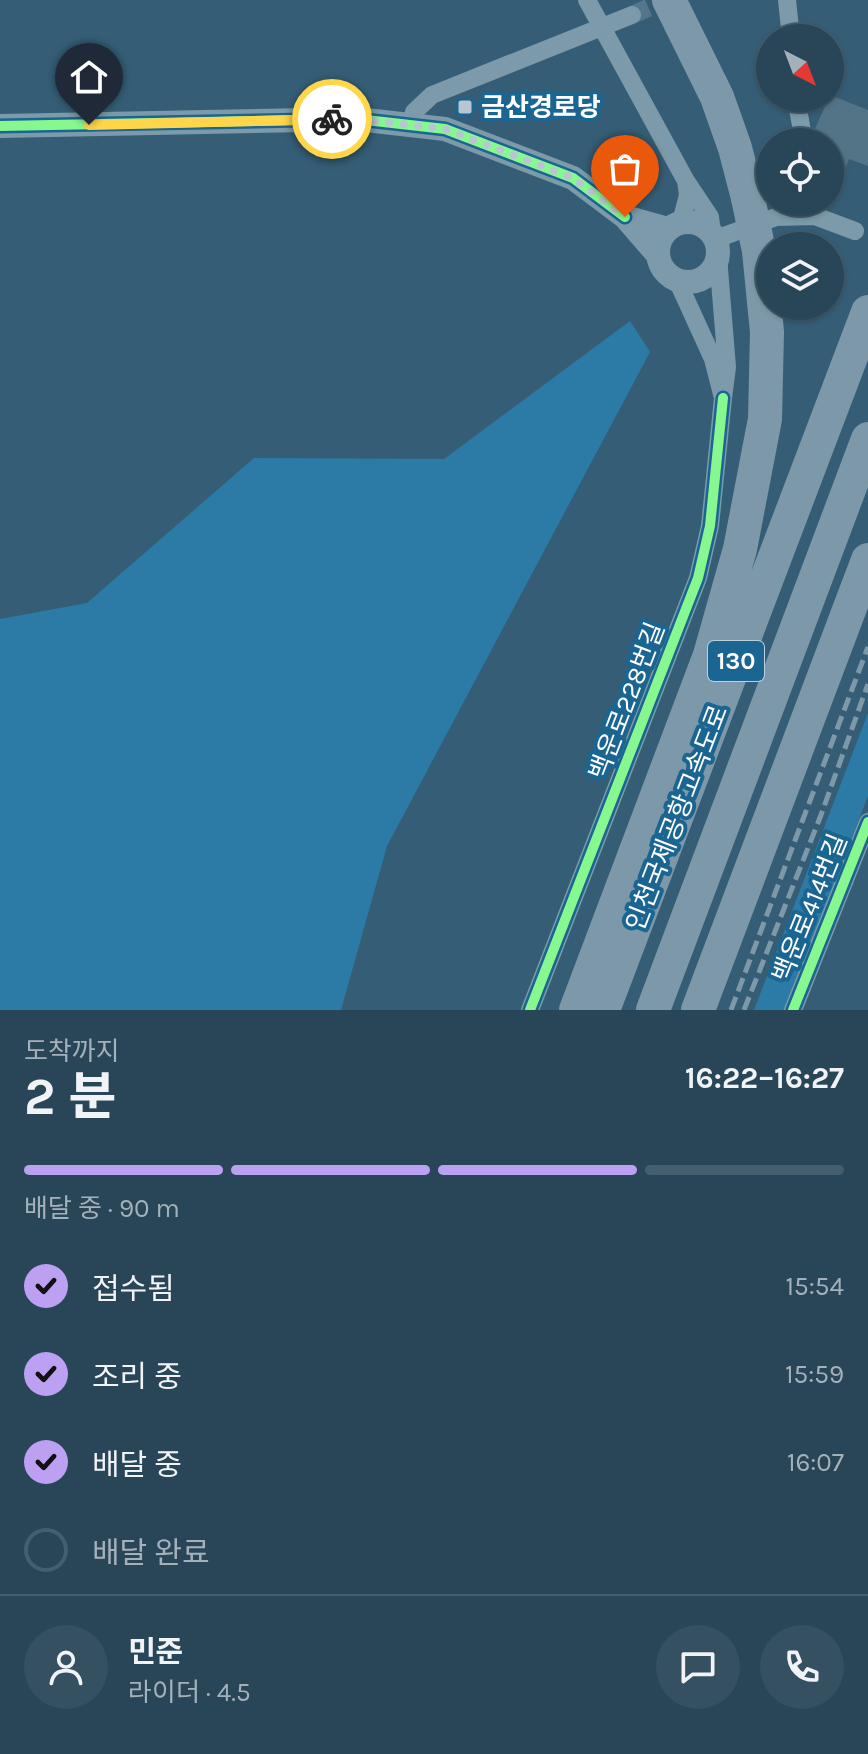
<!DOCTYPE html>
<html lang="ko">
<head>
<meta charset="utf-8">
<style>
	:root { --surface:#284658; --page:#345061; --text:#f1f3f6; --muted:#a5b1ba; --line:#445e6e; --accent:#bca0f2 }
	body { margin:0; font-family:Karla,"Noto Sans KR",sans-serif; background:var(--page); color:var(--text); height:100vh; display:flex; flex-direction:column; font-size:30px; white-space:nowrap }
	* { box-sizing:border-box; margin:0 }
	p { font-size:26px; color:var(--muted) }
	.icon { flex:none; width:44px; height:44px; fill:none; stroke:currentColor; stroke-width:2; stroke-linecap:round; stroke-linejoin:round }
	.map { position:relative; height:1010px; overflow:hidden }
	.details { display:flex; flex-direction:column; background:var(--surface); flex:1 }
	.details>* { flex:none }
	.needle { width:52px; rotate:138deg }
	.controls { position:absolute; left:756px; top:24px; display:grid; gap:16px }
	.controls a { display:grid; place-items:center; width:88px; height:88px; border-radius:50%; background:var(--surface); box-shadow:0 2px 6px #0004,0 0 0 2px var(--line); font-size:40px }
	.pin { position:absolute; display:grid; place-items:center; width:68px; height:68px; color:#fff; margin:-82px -34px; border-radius:50% 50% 50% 0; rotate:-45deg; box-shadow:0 0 8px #0007 }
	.pin .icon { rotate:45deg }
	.courier { position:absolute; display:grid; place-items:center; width:80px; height:80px; margin:-40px; border:6px solid #ffd54a; border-radius:50%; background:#fff; color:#222; box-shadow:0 2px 10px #0007 }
	.head em { font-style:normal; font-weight:700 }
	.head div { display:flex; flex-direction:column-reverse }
	.head { display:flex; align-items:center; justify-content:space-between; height:136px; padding:0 24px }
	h1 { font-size:52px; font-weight:700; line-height:60px }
	.bar { display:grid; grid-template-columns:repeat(4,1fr); gap:12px 8px; align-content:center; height:96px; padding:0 24px }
	.bar i { height:10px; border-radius:6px; background:var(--line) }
	.bar .active { background:var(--accent) }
	.bar p { grid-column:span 4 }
	.line { display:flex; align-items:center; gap:20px; padding:0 24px; border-top:2px solid var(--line) }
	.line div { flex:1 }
	.round { display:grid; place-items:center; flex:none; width:84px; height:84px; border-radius:42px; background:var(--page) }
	ol { padding:0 24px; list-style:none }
	li { display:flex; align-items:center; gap:24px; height:88px }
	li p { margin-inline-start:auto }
	li .icon { padding:8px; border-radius:50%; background:var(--accent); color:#111; stroke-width:4 }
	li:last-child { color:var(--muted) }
	li i { width:44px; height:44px; border:4px solid var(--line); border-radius:50% }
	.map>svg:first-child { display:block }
	.green { fill:#2b7ba6 }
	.building { fill:#537487 }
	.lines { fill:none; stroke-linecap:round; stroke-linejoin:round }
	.minor-tunnel { stroke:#53768b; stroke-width:18; stroke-dasharray:18 9; stroke-linecap:butt }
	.minor { stroke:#7c9aa9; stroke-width:18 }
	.tertiary { stroke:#7c9aa9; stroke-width:24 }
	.motorway { stroke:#7d99a9; stroke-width:34 }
	.rail { stroke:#7d99a9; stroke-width:5; stroke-dasharray:14 6; stroke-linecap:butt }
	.motorway-bridge { stroke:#7d99a9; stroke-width:34 }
	.cycleway-casing { stroke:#1a6591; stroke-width:15 }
	.cycleway { stroke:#87f88f; stroke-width:10 }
	.done { stroke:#b8c7cf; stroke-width:8; stroke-dasharray:0 14.4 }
	.route { stroke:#ffd54a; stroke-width:10 }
	.poi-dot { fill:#b8c7cf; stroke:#1a6591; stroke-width:3 }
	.labels { text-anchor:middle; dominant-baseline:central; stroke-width:8; stroke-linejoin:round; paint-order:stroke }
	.shield { fill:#1a6591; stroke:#bad1de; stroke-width:2 }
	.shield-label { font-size:24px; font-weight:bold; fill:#fff }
	.poi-label { font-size:26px; font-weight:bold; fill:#fff; stroke:#1a6591; text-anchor:start }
	.street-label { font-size:26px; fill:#fff; stroke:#1a6591 }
</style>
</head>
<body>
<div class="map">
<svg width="868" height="1010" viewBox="0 0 868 1010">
	<rect width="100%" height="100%" fill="#355e76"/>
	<!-- green -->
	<path class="green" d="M630 321 650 352 387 846 341 1010H0V619L87 603 254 458 444 459Z
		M868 713V796L785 1010H754Z"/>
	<!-- building -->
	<path class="building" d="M830 95 868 110V166L849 159 831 206 830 142H816L814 131Z"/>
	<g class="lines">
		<!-- minor-tunnel -->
		<path class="minor-tunnel" d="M632 15 666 0"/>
		<!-- minor -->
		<path class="minor" d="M587 0 686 181
			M787 0 791 38
			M796 98 804 142
			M411 123 414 112 432 95 632 15
			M681 222 688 195 686 181 710 217 712 232
			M716 239 776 217 815 216 855 231
			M677 280 713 359 723 398 727 367 718 257
			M530 1010 698 578 710 526 723 398
			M793 1010 868 822"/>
		<!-- tertiary -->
		<path class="tertiary" d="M0 126 357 119 445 129 573 178 625 217
			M658 252a30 30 0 1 1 60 0a30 30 0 1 1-60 0Z
			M658 255 625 217 668 229"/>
		<!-- motorway -->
		<path class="motorway" d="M669 0 717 97 735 148 748 198
			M576 1010 710 655 740 549 765 419 767 332 759 251
			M603 1010 868 312
			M653 1010 868 439
			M698 1010 868 560"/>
		<!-- rail -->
		<path class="rail" d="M731 1010 868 647
			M744 1010 821 815 868 684"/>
		<!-- motorway-bridge -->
		<path class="motorway-bridge" d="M748 198 759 251"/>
		<!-- cycleway casing -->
		<g class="cycleway-casing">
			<path id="cycleway" d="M0 126 357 119 445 129 573 178 625 217
				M530 1010 698 578 710 526 723 398
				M793 1010 868 822"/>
		</g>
		<!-- cycleway -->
		<use href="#cycleway" class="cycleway"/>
	</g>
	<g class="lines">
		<!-- done -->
		<path class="done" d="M332 119H357L445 129 573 178 625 217"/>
		<!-- route -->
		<path class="route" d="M89 125 332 119"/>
	</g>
	<!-- markers -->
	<rect class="poi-dot" x="457" y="99" width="16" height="16" rx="4"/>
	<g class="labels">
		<!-- shield labels -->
		<rect class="shield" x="708" y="641" width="56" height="40" rx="6"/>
		<g class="shield-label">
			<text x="736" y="661">130</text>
		</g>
		<!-- poi labels -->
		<g class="poi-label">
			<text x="481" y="107">금산경로당</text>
		</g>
		<!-- street labels -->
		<g class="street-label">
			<text transform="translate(627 701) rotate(-69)">백운로228번길</text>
			<text transform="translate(677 818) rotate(-69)">인천국제공항고속도로</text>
			<text transform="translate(810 908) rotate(-68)">백운로414번길</text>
		</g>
	</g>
</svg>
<div class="controls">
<a><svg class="needle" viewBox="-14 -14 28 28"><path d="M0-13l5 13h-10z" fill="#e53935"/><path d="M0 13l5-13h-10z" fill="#a5b1ba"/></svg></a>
<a><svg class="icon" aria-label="locate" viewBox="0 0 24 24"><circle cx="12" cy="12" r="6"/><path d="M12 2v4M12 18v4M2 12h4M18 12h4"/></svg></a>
<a><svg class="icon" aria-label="layers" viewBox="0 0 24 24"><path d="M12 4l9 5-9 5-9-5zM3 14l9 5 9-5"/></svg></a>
</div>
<div class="pin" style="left:625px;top:217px;background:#ea580c"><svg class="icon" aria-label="bag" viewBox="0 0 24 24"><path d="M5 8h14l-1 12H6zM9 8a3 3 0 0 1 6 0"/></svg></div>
<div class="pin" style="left:89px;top:125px;background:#1f2937"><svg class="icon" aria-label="home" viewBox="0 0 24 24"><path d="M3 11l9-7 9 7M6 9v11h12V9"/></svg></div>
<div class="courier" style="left:332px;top:119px"><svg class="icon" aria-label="bike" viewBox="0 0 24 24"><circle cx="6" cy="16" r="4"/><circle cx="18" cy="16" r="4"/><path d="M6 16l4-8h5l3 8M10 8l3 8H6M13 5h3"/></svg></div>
</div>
<section class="details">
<div class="head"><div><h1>2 분</h1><p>도착까지</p></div><em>16:22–16:27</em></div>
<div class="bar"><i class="active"></i><i class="active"></i><i class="active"></i><i></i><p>배달 중 · 90 m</p></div>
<ol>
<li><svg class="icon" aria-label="check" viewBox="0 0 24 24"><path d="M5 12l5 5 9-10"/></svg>접수됨<p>15:54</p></li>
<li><svg class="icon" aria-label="check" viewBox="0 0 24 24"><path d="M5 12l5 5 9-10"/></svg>조리 중<p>15:59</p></li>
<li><svg class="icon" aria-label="check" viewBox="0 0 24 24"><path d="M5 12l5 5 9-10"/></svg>배달 중<p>16:07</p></li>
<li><i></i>배달 완료</li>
</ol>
<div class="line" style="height:144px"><a class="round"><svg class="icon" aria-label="person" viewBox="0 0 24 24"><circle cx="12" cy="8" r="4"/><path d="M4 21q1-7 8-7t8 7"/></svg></a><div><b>민준</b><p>라이더 · 4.5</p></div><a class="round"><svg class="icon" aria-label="chat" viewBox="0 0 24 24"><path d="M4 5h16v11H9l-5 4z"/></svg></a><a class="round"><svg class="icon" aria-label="phone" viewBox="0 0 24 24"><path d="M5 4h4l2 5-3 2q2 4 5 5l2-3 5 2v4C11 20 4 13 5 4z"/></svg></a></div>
</section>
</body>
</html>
